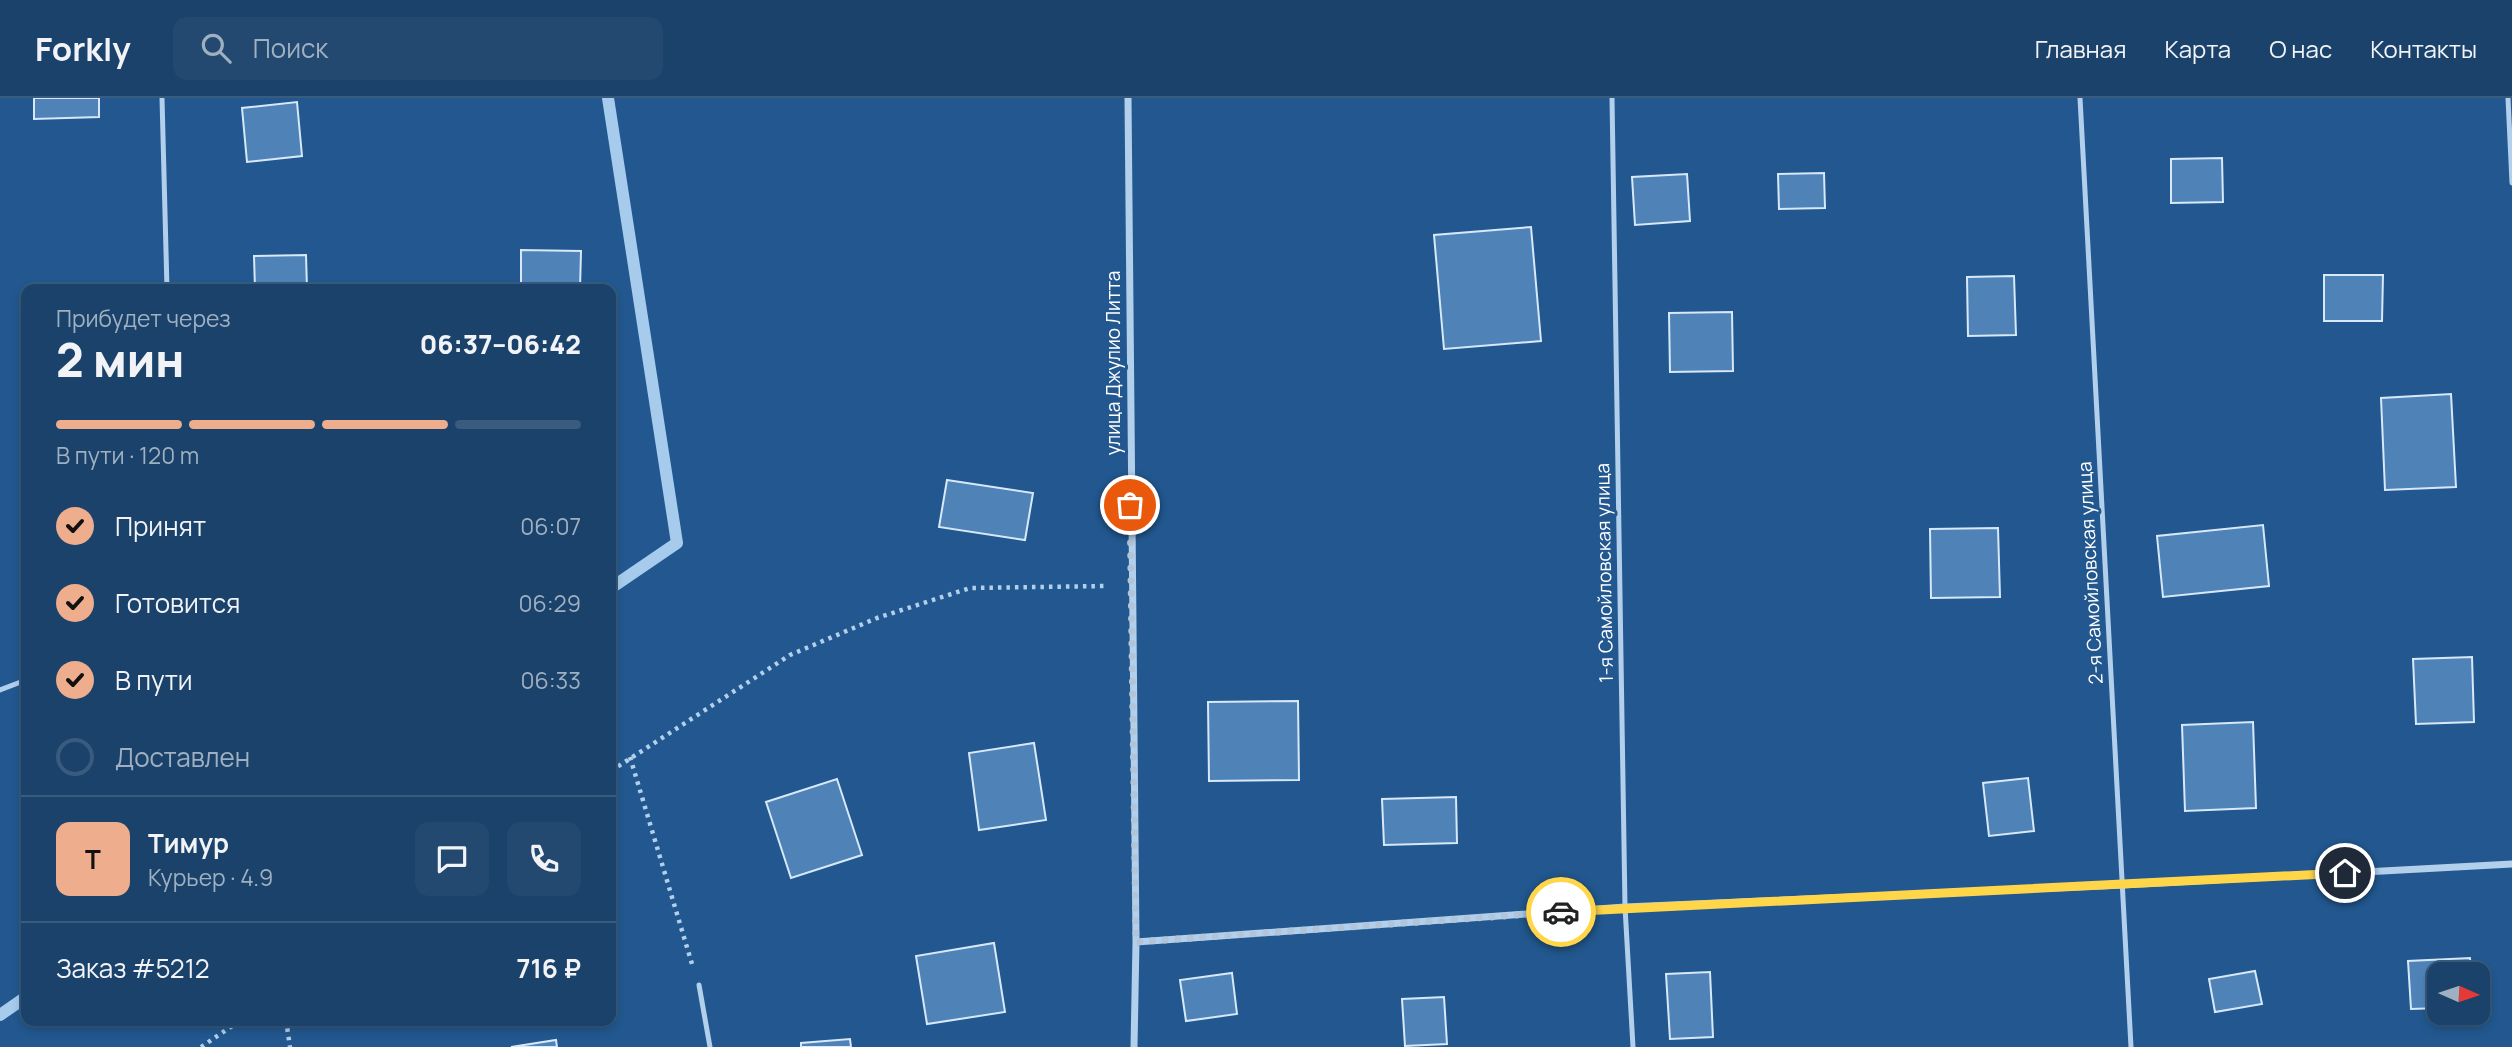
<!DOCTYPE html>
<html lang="ru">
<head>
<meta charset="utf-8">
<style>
	:root { --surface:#1a426b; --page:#234971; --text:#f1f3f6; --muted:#9fb0c1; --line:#385b7e; --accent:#eead8d }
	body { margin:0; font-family:Manrope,sans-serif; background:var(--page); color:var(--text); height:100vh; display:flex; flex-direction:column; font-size:26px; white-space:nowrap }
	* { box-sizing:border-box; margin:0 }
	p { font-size:23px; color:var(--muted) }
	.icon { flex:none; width:38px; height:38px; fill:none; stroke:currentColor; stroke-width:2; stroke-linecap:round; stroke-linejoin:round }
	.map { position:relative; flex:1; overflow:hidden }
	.drawer { position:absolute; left:21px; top:186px; width:595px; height:742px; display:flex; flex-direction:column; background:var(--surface); border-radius:14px; box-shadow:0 4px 10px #0003,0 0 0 2px var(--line) }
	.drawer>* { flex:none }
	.needle { width:46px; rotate:93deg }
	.buttons { position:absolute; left:2427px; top:864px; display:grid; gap:14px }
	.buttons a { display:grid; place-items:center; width:63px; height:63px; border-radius:14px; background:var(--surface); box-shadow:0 4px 10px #0003,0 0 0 2px var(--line); font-size:35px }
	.pin { position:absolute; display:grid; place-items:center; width:60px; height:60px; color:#fff; margin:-30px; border:4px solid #fff; border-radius:50%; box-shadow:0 2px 7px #0007 }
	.courier { position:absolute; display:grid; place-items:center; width:70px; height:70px; margin:-35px; border:5px solid #ffd54a; border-radius:50%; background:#fff; color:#222; box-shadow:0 2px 9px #0007 }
	.overview em { font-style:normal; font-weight:800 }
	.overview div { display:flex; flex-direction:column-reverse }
	.overview { display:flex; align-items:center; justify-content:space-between; height:119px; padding:0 35px }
	h1 { font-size:46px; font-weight:800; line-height:52px }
	.bar { display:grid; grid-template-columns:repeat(4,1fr); gap:10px 7px; align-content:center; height:84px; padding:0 35px }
	.bar i { height:9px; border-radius:5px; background:var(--line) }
	.bar .selected { background:var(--accent) }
	.bar p { grid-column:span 4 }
	.line { display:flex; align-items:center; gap:18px; padding:0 35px; border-top:2px solid var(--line) }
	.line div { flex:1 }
	.round { display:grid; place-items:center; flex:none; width:74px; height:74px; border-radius:14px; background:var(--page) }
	ol { padding:0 35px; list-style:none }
	li { display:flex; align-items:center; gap:21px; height:77px }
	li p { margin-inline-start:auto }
	li .icon { padding:7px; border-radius:50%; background:var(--accent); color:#111; stroke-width:4 }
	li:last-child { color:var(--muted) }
	li i { width:38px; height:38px; border:4px solid var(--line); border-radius:50% }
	header { display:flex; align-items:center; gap:42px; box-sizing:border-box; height:98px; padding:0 35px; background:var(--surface); border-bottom:2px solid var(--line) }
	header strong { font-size:33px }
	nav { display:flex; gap:38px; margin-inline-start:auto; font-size:24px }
	.search { width:490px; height:63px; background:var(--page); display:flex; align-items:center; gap:18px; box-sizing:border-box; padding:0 24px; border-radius:14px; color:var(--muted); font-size:26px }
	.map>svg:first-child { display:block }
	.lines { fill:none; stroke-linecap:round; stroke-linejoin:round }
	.stream { stroke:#a6cbed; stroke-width:12 }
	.building { fill:#4f83b8; stroke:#d7e8f9; stroke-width:2 }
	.path { stroke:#b2cfec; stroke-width:4.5; stroke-dasharray:3.5 5; stroke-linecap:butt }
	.lane { stroke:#b2cfec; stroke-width:5 }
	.street { stroke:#b2cfec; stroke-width:7 }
	.done { stroke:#b2c5d8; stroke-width:7; stroke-dasharray:0 12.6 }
	.route { stroke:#ffd54a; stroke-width:9 }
	.labels { text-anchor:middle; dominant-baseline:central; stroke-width:6; stroke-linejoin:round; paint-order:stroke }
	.street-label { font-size:19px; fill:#fff; stroke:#22588f }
</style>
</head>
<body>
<header>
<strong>Forkly</strong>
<div class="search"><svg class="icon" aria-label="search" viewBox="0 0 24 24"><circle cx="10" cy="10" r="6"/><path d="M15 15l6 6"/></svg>Поиск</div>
<nav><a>Главная</a><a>Карта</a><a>О нас</a><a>Контакты</a></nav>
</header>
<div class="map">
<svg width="2512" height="949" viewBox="0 0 2512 949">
	<rect width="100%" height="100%" fill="#22588f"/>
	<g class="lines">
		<!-- stream -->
		<path class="stream" d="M608 0 677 445 611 490
			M0 917 26 899"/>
	</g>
	<!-- building -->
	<path class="building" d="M34 0H99V19L34 21Z
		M297 4 302 58 247 64 242 10Z
		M2222 60 2223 104 2171 105V61Z
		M1824 75 1825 110 1779 111 1778 76Z
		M1687 76 1690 123 1635 127 1632 79Z
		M1531 129 1541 243 1444 251 1434 137Z
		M521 152 581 153 580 191H521Z
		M306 157 307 191H255L254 158Z
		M2324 177H2383L2382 223H2324Z
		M2014 178 2016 237 1968 238 1967 179Z
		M1732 214 1733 273 1670 274 1669 215Z
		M2451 296 2456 389 2385 392 2381 300Z
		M947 382 1033 395 1025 442 939 429Z
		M2263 427 2269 488 2163 499 2157 438Z
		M1998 430 2000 499 1931 500 1930 431Z
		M2472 559 2474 624 2416 626 2413 561Z
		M1298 603 1299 682 1209 683 1208 604Z
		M2253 624 2256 710 2185 713 2182 627Z
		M1034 645 1046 722 979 732 969 655Z
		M2028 680 2034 733 1989 738 1983 685Z
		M837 681 862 757 791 780 766 704Z
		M1456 699 1457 745 1384 747 1382 701Z
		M994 845 1005 914 927 926 916 858Z
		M2470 860 2471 877H2440V910L2411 911 2408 863Z
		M2255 873 2262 906 2215 914 2209 881Z
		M1710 874 1713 939 1670 941 1666 876Z
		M1232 875 1237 916 1186 923 1180 882Z
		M1444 899 1447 946 1405 948 1402 901Z
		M850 941 851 949H801V945Z
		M556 942 557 949H511Z"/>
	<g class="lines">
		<!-- path -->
		<path class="path" d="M630 659 692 866
			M611 673 790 557 877 520 970 490 1108 488
			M286 922 290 949
			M201 949 241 922"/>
		<!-- lane -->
		<path class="lane" d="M162 0 167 191
			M1612 0 1625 809 1633 949
			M2080 0 2131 949
			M2508 0 2512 85
			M0 592 26 582
			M699 887 710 949"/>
		<!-- street -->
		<path class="street" d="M1128 0 1136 844 1134 949
			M1136 844 1625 809 2122 787 2512 766"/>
	</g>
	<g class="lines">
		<!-- done -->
		<path class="done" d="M1130 407 1136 844 1561 814"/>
		<!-- route -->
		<path class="route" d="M1561 814 2345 775"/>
	</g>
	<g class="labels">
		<!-- street labels -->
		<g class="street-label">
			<text transform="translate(1113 265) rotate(-90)">улица Джулио Литта</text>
			<text transform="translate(1604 475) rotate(-91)">1-я Самойловская улица</text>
			<text transform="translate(2090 475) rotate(-93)">2-я Самойловская улица</text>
		</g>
	</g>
</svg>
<div class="buttons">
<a><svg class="needle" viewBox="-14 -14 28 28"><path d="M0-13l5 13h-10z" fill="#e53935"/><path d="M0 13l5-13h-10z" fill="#9fb0c1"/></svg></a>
</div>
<div class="pin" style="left:1130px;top:407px;background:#ea580c"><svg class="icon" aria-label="bag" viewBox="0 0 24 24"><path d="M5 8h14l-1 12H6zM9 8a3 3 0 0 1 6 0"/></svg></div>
<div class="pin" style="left:2345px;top:775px;background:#1f2937"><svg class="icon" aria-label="home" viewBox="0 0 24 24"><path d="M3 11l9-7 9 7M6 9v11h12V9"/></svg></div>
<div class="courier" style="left:1561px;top:814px"><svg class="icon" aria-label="car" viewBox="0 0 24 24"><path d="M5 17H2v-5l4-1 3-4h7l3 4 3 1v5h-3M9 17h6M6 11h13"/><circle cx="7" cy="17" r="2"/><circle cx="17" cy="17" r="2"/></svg></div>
<section class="drawer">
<div class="overview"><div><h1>2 мин</h1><p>Прибудет через</p></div><em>06:37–06:42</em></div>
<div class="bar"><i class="selected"></i><i class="selected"></i><i class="selected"></i><i></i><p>В пути · 120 m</p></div>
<ol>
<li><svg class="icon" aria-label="check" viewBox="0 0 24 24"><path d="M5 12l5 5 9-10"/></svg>Принят<p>06:07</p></li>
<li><svg class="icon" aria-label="check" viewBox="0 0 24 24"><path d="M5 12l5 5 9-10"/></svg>Готовится<p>06:29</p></li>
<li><svg class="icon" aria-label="check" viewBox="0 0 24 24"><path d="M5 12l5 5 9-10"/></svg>В пути<p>06:33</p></li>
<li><i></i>Доставлен</li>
</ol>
<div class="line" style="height:126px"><b class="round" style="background:var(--accent);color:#111">Т</b><div><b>Тимур</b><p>Курьер · 4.9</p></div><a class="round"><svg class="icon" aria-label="chat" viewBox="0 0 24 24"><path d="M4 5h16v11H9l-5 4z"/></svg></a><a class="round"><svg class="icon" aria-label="phone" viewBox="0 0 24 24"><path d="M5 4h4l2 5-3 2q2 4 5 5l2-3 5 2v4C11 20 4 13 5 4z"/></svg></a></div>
<div class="line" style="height:91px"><div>Заказ #5212</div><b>716 ₽</b></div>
</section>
</div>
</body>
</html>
